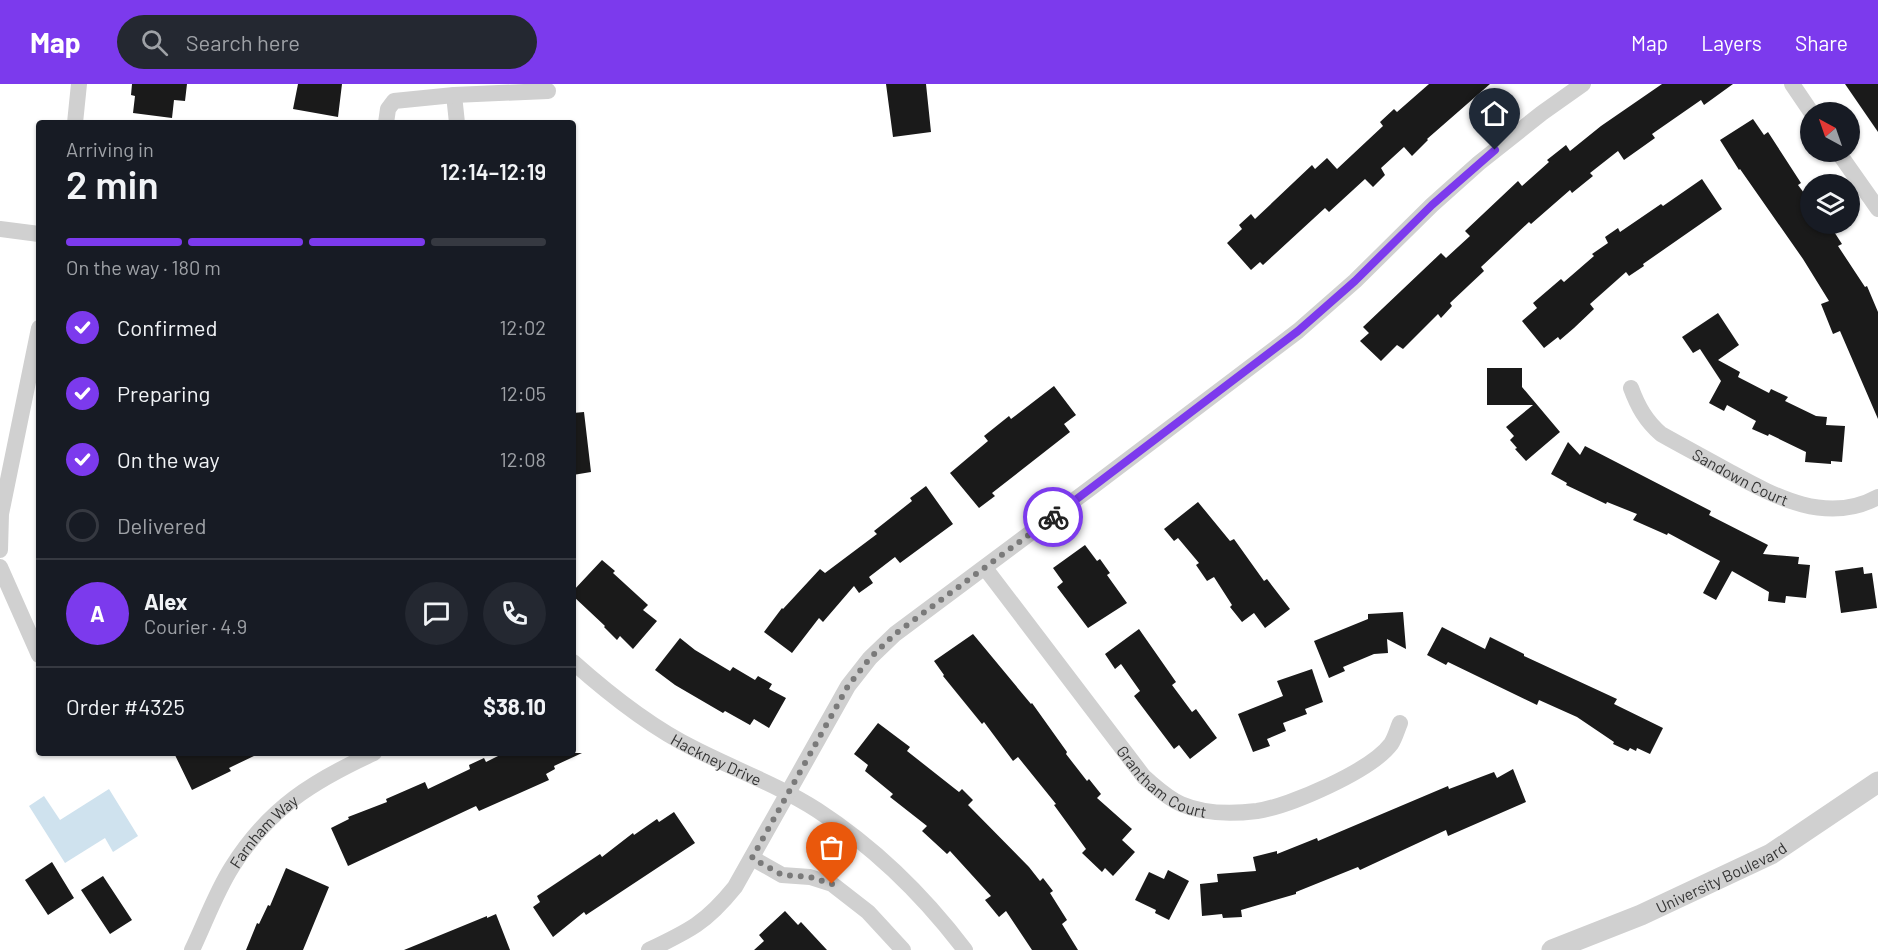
<!DOCTYPE html>
<html lang="en">
<head>
<meta charset="utf-8">
<style>
	:root { --surface:#171b24; --page:#242831; --text:#f1f3f6; --muted:#9ea1a6; --line:#363941; --accent:#7c3aed }
	body { margin:0; font-family:Barlow,sans-serif; background:var(--page); color:var(--text); height:100vh; display:flex; flex-direction:column; font-size:22px; white-space:nowrap }
	* { box-sizing:border-box; margin:0 }
	p { font-size:20px; color:var(--muted) }
	.icon { flex:none; width:33px; height:33px; fill:none; stroke:currentColor; stroke-width:2; stroke-linecap:round; stroke-linejoin:round }
	.map { position:relative; flex:1; overflow:hidden }
	.panel { position:absolute; left:36px; top:36px; width:540px; height:636px; display:flex; flex-direction:column; background:var(--surface); border-radius:6px; box-shadow:0 2px 4px #0004 }
	.panel>* { flex:none }
	.needle { width:39px; rotate:320deg }
	.fabs { position:absolute; left:1800px; top:18px; display:grid; gap:12px }
	.fabs a { display:grid; place-items:center; width:60px; height:60px; border-radius:50%; background:var(--surface); box-shadow:0 2px 4px #0004; font-size:30px }
	.pin { position:absolute; display:grid; place-items:center; width:51px; height:51px; color:#fff; margin:-62px -26px; border-radius:50% 50% 50% 0; rotate:-45deg; box-shadow:0 0 6px #0007 }
	.pin .icon { rotate:45deg }
	.courier { position:absolute; display:grid; place-items:center; width:60px; height:60px; margin:-30px; border:4px solid #7c3aed; border-radius:50%; background:#fff; color:#222; box-shadow:0 2px 8px #0007 }
	.summary em { font-style:normal; font-weight:600 }
	.summary div { display:flex; flex-direction:column-reverse }
	.summary { display:flex; align-items:center; justify-content:space-between; height:102px; padding:0 30px }
	h1 { font-size:39px; font-weight:600; line-height:45px }
	.bar { display:grid; grid-template-columns:repeat(4,1fr); gap:9px 6px; align-content:center; height:72px; padding:0 30px }
	.bar i { height:8px; border-radius:4px; background:var(--line) }
	.bar .active { background:var(--accent) }
	.bar p { grid-column:span 4 }
	.line { display:flex; align-items:center; gap:15px; padding:0 30px; border-top:2px solid var(--line) }
	.line div { flex:1 }
	.round { display:grid; place-items:center; flex:none; width:63px; height:63px; border-radius:32px; background:var(--page) }
	ol { padding:0 30px; list-style:none }
	li { display:flex; align-items:center; gap:18px; height:66px }
	li p { margin-inline-start:auto }
	li .icon { padding:6px; border-radius:50%; background:var(--accent); color:#fff; stroke-width:4 }
	li:last-child { color:var(--muted) }
	li i { width:33px; height:33px; border:3px solid var(--line); border-radius:50% }
	header { display:flex; align-items:center; gap:36px; box-sizing:border-box; height:84px; padding:0 30px; background:var(--accent); color:#fff }
	header strong { font-size:28px }
	nav { display:flex; gap:33px; margin-inline-start:auto; font-size:21px }
	.search { width:420px; height:54px; background:var(--page); display:flex; align-items:center; gap:15px; box-sizing:border-box; padding:0 21px; border-radius:33px; color:var(--muted); font-size:22px }
	.map>svg:first-child { display:block }
	.water { fill:#cfe2ee }
	.building { fill:#1a1a1a }
	.lines { fill:none; stroke-linecap:round; stroke-linejoin:round }
	.minor { stroke:#d0d0d0; stroke-width:16 }
	.tertiary { stroke:#d0d0d0; stroke-width:21 }
	.done { stroke:#7a7a7a; stroke-width:6; stroke-dasharray:0 10.8 }
	.route { stroke:#7c3aed; stroke-width:8 }
	.labels { text-anchor:middle; dominant-baseline:central; stroke-width:6; stroke-linejoin:round; paint-order:stroke }
	.street-label { font-size:16px; fill:#333; stroke:#fff }
</style>
</head>
<body>
<header>
<strong>Map</strong>
<div class="search"><svg class="icon" aria-label="search" viewBox="0 0 24 24"><circle cx="10" cy="10" r="6"/><path d="M15 15l6 6"/></svg>Search here</div>
<nav><a>Map</a><a>Layers</a><a>Share</a></nav>
</header>
<div class="map">
<svg width="1878" height="866" viewBox="0 0 1878 866">
	<rect width="100%" height="100%" fill="#fff"/>
	<!-- water -->
	<path class="water" d="M109 705 138 752 113 768 105 754 65 779 29 722 44 712 60 736Z"/>
	<!-- building -->
	<path class="building" d="M132 0H187L185 17 174 16 172 34 133 29 135 12 131 11Z
		M298 0H342L338 33 293 25Z
		M886 0H926L931 48 893 53Z
		M1429 0H1490L1427 55 1428 56 1412 72 1404 63 1381 84 1385 91 1373 103 1365 95 1329 128 1325 124 1263 181 1260 178 1251 186 1227 159 1242 145 1239 141 1251 130 1255 135 1312 81 1315 85 1327 74 1337 85 1383 42 1380 38 1394 25 1397 28Z
		M1662 0H1733L1704 21 1701 16 1652 50 1655 54 1624 76 1618 67 1590 89 1593 92 1572 109 1570 106 1531 140 1529 138 1481 183 1484 187 1450 219 1452 222 1441 234 1438 230 1403 265 1397 261 1381 277 1360 257 1369 249 1363 243 1441 169 1446 174 1470 152 1465 147 1518 97 1522 102 1549 78 1547 76 1566 61 1570 67 1601 42Z
		M1845 0H1878V48Z
		M1753 35 1764 51 1768 48 1801 99 1798 101 1810 117V140H1829L1842 160 1838 162 1865 203 1867 202 1878 228V335L1840 247 1833 250 1821 220 1829 217 1803 175 1740 85 1739 86 1720 56Z
		M1702 95 1722 125 1643 180 1644 182 1629 192 1626 188 1590 220 1594 225 1574 244 1560 256 1558 253 1544 264 1522 237 1537 224 1533 219 1561 195 1564 198 1594 172 1592 170 1608 159 1605 153 1618 144 1620 148 1661 120 1663 122Z
		M1718 229 1739 261 1718 276 1740 288 1738 293 1769 309 1771 305 1788 313 1785 317 1816 332 1827 333 1826 341 1845 342 1842 378 1831 377V380L1805 378 1806 368 1769 350 1768 352 1752 345 1756 337 1727 321 1724 327 1709 319 1721 297 1700 265 1693 269 1682 253Z
		M1487 284H1522V303L1560 348 1526 377 1515 365 1517 364 1510 356 1514 352 1506 343 1533 321H1487Z
		M1054 302 1076 331 1064 340 1070 348 992 409 995 412 979 424 950 389 988 357 984 352 1009 332 1011 335Z
		M584 328 591 388 573 391V329Z
		M1568 358 1580 371 1585 362 1711 427 1709 431 1768 461 1763 470 1799 473 1798 480 1810 481 1806 514 1786 512 1785 519 1768 517 1769 508 1732 487 1716 516 1703 509 1720 477 1668 449 1667 451 1633 436 1637 430 1607 418 1606 420 1566 401 1567 399 1551 390Z
		M926 402 953 440 900 479 895 473 869 493 873 499 859 509 854 502 823 538 819 534 792 569 764 548 782 524 783 525 820 485 825 489 877 450 874 447 912 417 910 414Z
		M1198 418 1230 457 1234 455 1264 497 1267 495 1290 525 1265 544 1254 529 1242 538 1230 523 1232 521 1214 493 1207 497 1196 481 1199 479 1178 454 1174 457 1164 445Z
		M1085 461 1097 477 1100 475 1110 489 1107 491 1127 519 1088 544 1057 503 1063 498 1053 484Z
		M602 476 615 487 613 489 648 521 643 526 657 537 633 565 620 552 617 556 604 543 605 542 573 512V507Z
		M1863 483 1864 490 1872 489 1877 524 1841 529 1835 487Z
		M1403 528 1406 565 1387 555 1388 569 1374 570 1343 583 1345 587 1329 594 1314 557 1368 535V530Z
		M1442 543 1485 565 1490 553 1524 570V572L1617 615 1614 620 1663 644 1650 670 1637 664 1636 667 1630 664 1628 667 1613 660 1614 658 1577 633 1539 616 1537 621 1448 578 1446 581 1427 571Z
		M1139 545 1176 598 1172 601 1192 628 1196 625 1217 654 1190 675 1179 661 1174 665 1134 612 1140 607 1121 580 1115 585 1105 570Z
		M973 550 1031 620 1032 619 1067 668 1066 670 1087 697 1089 695 1101 710 1097 714 1132 745 1122 756 1135 768 1113 792 1105 784 1102 788 1082 769 1086 765 1054 721 1056 720 1018 673 1013 677 984 638 982 640 943 592 944 591 934 577Z
		M680 554 695 566 730 587 733 583 755 596 758 592 772 600 769 605 786 614 769 644 754 635 750 641 725 627 723 629 675 601 655 586Z
		M1312 585 1323 618 1305 625 1307 630 1283 639 1286 647 1267 655 1270 662 1253 668 1238 630 1283 612 1277 597Z
		M878 639 910 663 907 667 959 708 962 705 973 716 968 721 1029 783 1040 797 1043 794 1053 807 1050 809 1067 836 1062 840 1078 866H1032L1006 827 999 833 985 816 991 812 950 767 947 770 922 747 927 742 890 713 893 710 865 687 868 681 854 670Z
		M174 669H260L229 684 231 687 192 706Z
		M504 669H582L554 682 555 685 546 690 549 696 479 727 476 722 348 782 331 744 349 735 348 733 387 718 386 715 425 698 428 705 470 685 469 681 484 674 486 678Z
		M1513 685 1526 718 1448 752 1446 746 1360 786 1358 783 1296 808V810L1241 826 1242 833 1223 834 1222 830 1202 832 1200 800 1218 798 1217 790 1256 787 1253 773 1277 767V770L1317 754 1318 757 1448 702 1449 705 1494 688 1497 694Z
		M674 728 695 759 586 831 584 828 553 853 533 823 540 818 537 812 600 770 602 773 633 749 634 751 657 735 659 738Z
		M52 778 74 814 48 831 25 796Z
		M286 784 329 803 303 866H246L257 839 259 840 268 821 270 822Z
		M1168 786 1189 797 1169 836 1155 829 1156 826 1135 816 1149 788 1164 795Z
		M103 792 132 836 110 850 81 806Z
		M785 827 798 841 801 838 827 866H754L764 857 759 851Z
		M496 830 510 866H404L487 832V834Z"/>
	<g class="lines">
		<!-- minor -->
		<g class="minor">
			<path d="M1792 0 1811 28"/>
			<path d="M454 11 457 39"/>
			<path d="M75 39 79 0"/>
			<path d="M386 39 388 25 394 17 454 11 548 7"/>
			<path d="M1838 68 1878 125"/>
			<path d="M0 145 39 150"/>
			<path id="s1" d="M1631 304C1638 323 1646 337 1661 350 1684 363 1707 375 1730 388 1776 413 1827 441 1878 413"/>
			<path d="M0 466 1 430 39 244"/>
			<path d="M0 483 39 571"/>
			<path id="s2" d="M985 484 1144 693C1156 703 1167 714 1181 720 1204 730 1233 730 1257 727 1290 722 1371 687 1391 660 1395 654 1397 646 1400 639"/>
			<path id="s3" d="M573 578C610 611 650 643 695 665 736 686 778 701 817 726 874 763 924 812 965 866"/>
			<path d="M752 774 782 791 810 793 832 800 868 828 903 866"/>
			<path id="s4" d="M192 866C205 839 216 808 232 783 269 724 313 697 374 669"/>
			<path d="M649 866C689 847 706 839 735 803L848 602 870 574 895 550 1092 403 1298 247 1355 197 1432 121 1479 79 1542 29 1583 0"/>
		</g>
		<!-- tertiary -->
		<path class="tertiary" id="s5" d="M1552 866 1641 831 1771 770 1878 698"/>
	</g>
	<g class="lines">
		<!-- done -->
		<path class="done" d="M832 800 810 793 782 791 752 774 848 602 870 574 895 550 1053 433"/>
		<!-- route -->
		<path class="route" d="M1053 433 1298 247 1355 197 1432 121 1495 66"/>
	</g>
	<g class="labels">
		<!-- street labels -->
		<g class="street-label">
			<text stroke="none"><textPath href="#s1" startOffset="146">Sandown Court</textPath></text>
			<text stroke="none"><textPath href="#s3" startOffset="174">Hackney Drive</textPath></text>
			<text stroke="none"><textPath href="#s2" startOffset="280">Grantham Court</textPath></text>
			<text stroke="none"><textPath href="#s4" startOffset="140">Farnham Way</textPath></text>
			<text stroke="none"><textPath href="#s5" startOffset="184">University Boulevard</textPath></text>
		</g>
	</g>
</svg>
<div class="fabs">
<a><svg class="needle" viewBox="-14 -14 28 28"><path d="M0-13l5 13h-10z" fill="#e53935"/><path d="M0 13l5-13h-10z" fill="#9ea1a6"/></svg></a>
<a><svg class="icon" aria-label="layers" viewBox="0 0 24 24"><path d="M12 4l9 5-9 5-9-5zM3 14l9 5 9-5"/></svg></a>
</div>
<div class="pin" style="left:832px;top:800px;background:#ea580c"><svg class="icon" aria-label="bag" viewBox="0 0 24 24"><path d="M5 8h14l-1 12H6zM9 8a3 3 0 0 1 6 0"/></svg></div>
<div class="pin" style="left:1495px;top:66px;background:#1f2937"><svg class="icon" aria-label="home" viewBox="0 0 24 24"><path d="M3 11l9-7 9 7M6 9v11h12V9"/></svg></div>
<div class="courier" style="left:1053px;top:433px"><svg class="icon" aria-label="bike" viewBox="0 0 24 24"><circle cx="6" cy="16" r="4"/><circle cx="18" cy="16" r="4"/><path d="M6 16l4-8h5l3 8M10 8l3 8H6M13 5h3"/></svg></div>
<section class="panel">
<div class="summary"><div><h1>2 min</h1><p>Arriving in</p></div><em>12:14–12:19</em></div>
<div class="bar"><i class="active"></i><i class="active"></i><i class="active"></i><i></i><p>On the way · 180 m</p></div>
<ol>
<li><svg class="icon" aria-label="check" viewBox="0 0 24 24"><path d="M5 12l5 5 9-10"/></svg>Confirmed<p>12:02</p></li>
<li><svg class="icon" aria-label="check" viewBox="0 0 24 24"><path d="M5 12l5 5 9-10"/></svg>Preparing<p>12:05</p></li>
<li><svg class="icon" aria-label="check" viewBox="0 0 24 24"><path d="M5 12l5 5 9-10"/></svg>On the way<p>12:08</p></li>
<li><i></i>Delivered</li>
</ol>
<div class="line" style="height:108px"><b class="round" style="background:var(--accent);color:#fff">A</b><div><b>Alex</b><p>Courier · 4.9</p></div><a class="round"><svg class="icon" aria-label="chat" viewBox="0 0 24 24"><path d="M4 5h16v11H9l-5 4z"/></svg></a><a class="round"><svg class="icon" aria-label="phone" viewBox="0 0 24 24"><path d="M5 4h4l2 5-3 2q2 4 5 5l2-3 5 2v4C11 20 4 13 5 4z"/></svg></a></div>
<div class="line" style="height:78px"><div>Order #4325</div><b>$38.10</b></div>
</section>
</div>
</body>
</html>
